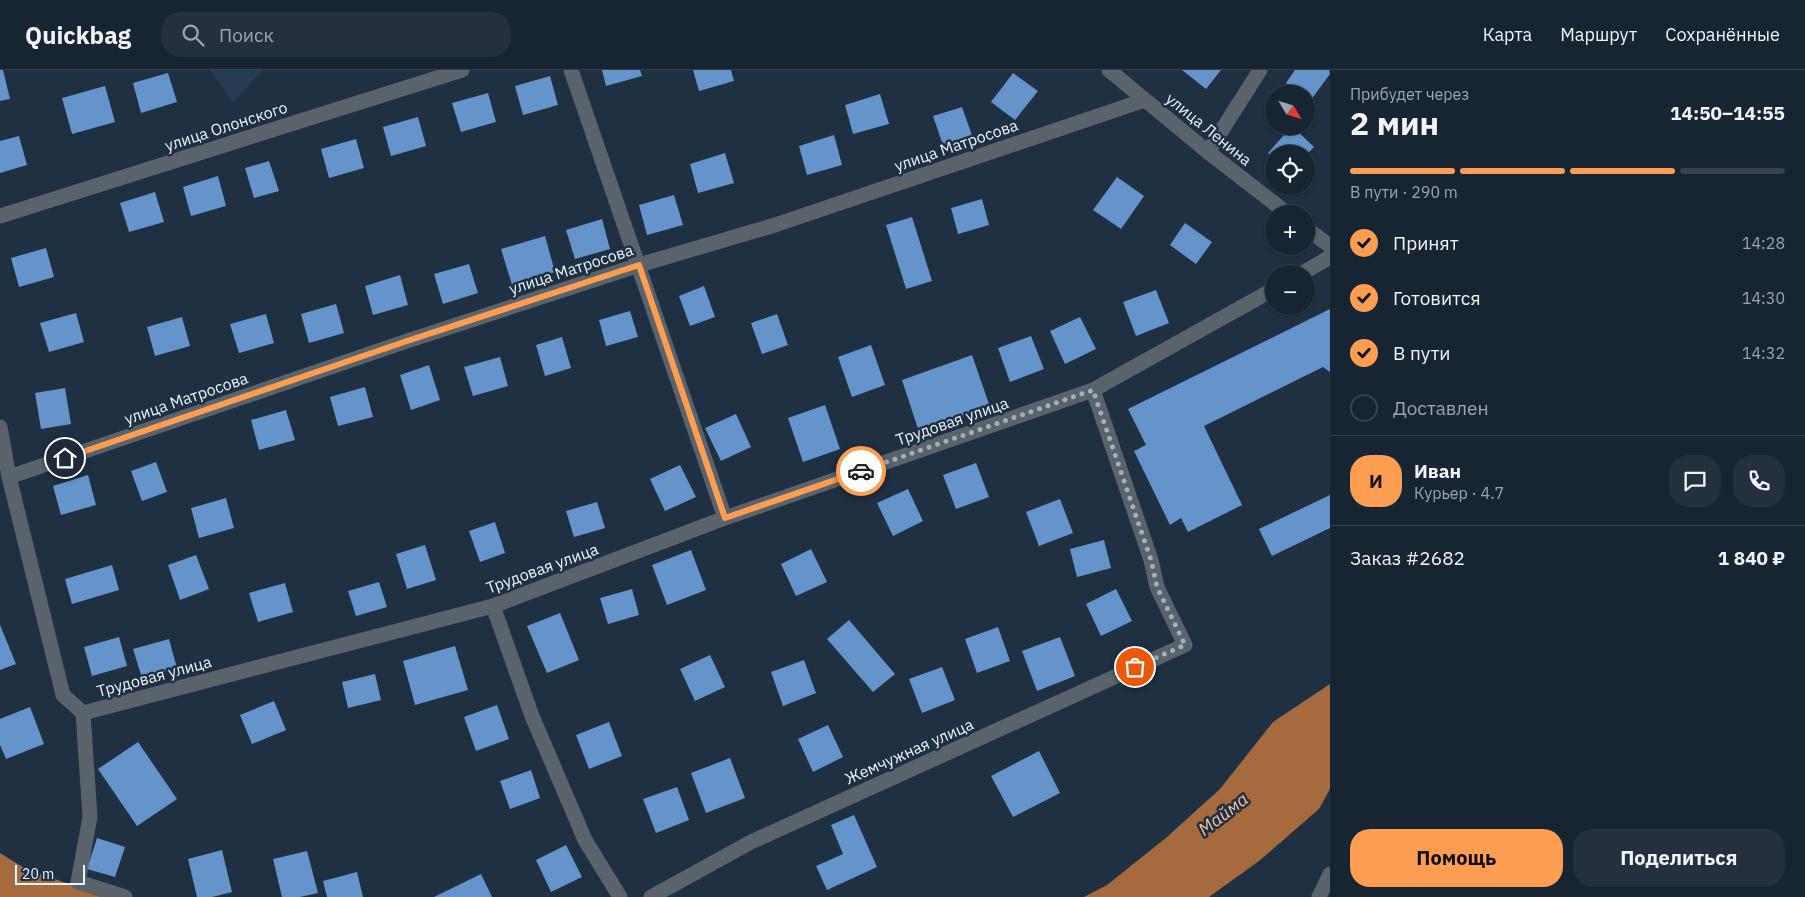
<!DOCTYPE html>
<html lang="ru">
<head>
<meta charset="utf-8">
<style>
	:root { --surface:#172432; --page:#24303e; --text:#f1f3f6; --muted:#9ea4ac; --line:#36414d; --accent:#fc9d52 }
	body { margin:0; font-family:"IBM Plex Sans",sans-serif; background:var(--page); color:var(--text); height:100vh; display:flex; flex-direction:column; font-size:19px; white-space:nowrap }
	* { box-sizing:border-box; margin:0 }
	p { font-size:16px; color:var(--muted) }
	.icon { flex:none; width:28px; height:28px; fill:none; stroke:currentColor; stroke-width:2; stroke-linecap:round; stroke-linejoin:round }
	.map { position:relative; flex:1; overflow:hidden }
	.drawer { display:flex; flex-direction:column; background:var(--surface); width:475px }
	.drawer>* { flex:none }
	.needle { width:32px; rotate:128deg }
	.tools { position:absolute; left:1265px; top:15px; display:grid; gap:10px }
	.tools a { display:grid; place-items:center; width:50px; height:50px; border-radius:50%; background:var(--surface); box-shadow:0 1px 4px #0004,0 0 0 1px var(--line); font-size:25px }
	.scale { position:absolute; left:15px; bottom:12px; width:70px; box-sizing:border-box; padding-left:5px; border:2px solid #eaf3fd; border-top:0; font-size:14px; line-height:18px; white-space:nowrap; color:#eaf3fd; -webkit-text-stroke:4px #1f3043; paint-order:stroke }
	.pin { position:absolute; display:grid; place-items:center; width:42px; height:42px; color:#fff; margin:-21px; border:2px solid #fff; border-radius:50%; box-shadow:0 1px 5px #0007 }
	.courier { position:absolute; display:grid; place-items:center; width:50px; height:50px; margin:-25px; border:4px solid #fc9d52; border-radius:50%; background:#fff; color:#222; box-shadow:0 1px 6px #0007 }
	.headline em { font-style:normal; font-weight:700 }
	.headline div { display:flex; flex-direction:column-reverse }
	.headline { display:flex; align-items:center; justify-content:space-between; height:85px; padding:0 20px }
	h1 { font-size:32px; font-weight:700; line-height:38px }
	.bar { display:grid; grid-template-columns:repeat(4,1fr); gap:8px 5px; align-content:center; height:60px; padding:0 20px }
	.bar i { height:6px; border-radius:4px; background:var(--line) }
	.bar .active { background:var(--accent) }
	.bar p { grid-column:span 4 }
	.line { display:flex; align-items:center; gap:12px; padding:0 20px; border-top:1px solid var(--line) }
	.line div { flex:1 }
	.round { display:grid; place-items:center; flex:none; width:52px; height:52px; border-radius:20px; background:var(--page) }
	ol { padding:0 20px; list-style:none }
	li { display:flex; align-items:center; gap:15px; height:55px }
	li p { margin-inline-start:auto }
	li .icon { padding:5px; border-radius:50%; background:var(--accent); color:#111; stroke-width:4 }
	li:last-child { color:var(--muted) }
	li i { width:28px; height:28px; border:2px solid var(--line); border-radius:50% }
	.cta { display:flex; gap:10px; margin-top:auto; padding:10px 20px }
	.cta a { flex:1; height:58px; border-radius:20px; background:var(--accent); color:#111; font-size:20px; font-weight:700; line-height:58px; text-align:center }
	.cta a+a { background:var(--page); color:var(--text) }
	header { display:flex; align-items:center; gap:30px; box-sizing:border-box; height:70px; padding:0 25px; background:var(--surface); border-bottom:1px solid var(--line) }
	header strong { font-size:24px }
	nav { display:flex; gap:28px; margin-inline-start:auto; font-size:18px }
	.search { width:350px; height:45px; background:var(--page); display:flex; align-items:center; gap:12px; box-sizing:border-box; padding:0 18px; border-radius:20px; color:var(--muted); font-size:19px }
	main { display:flex; flex:1; min-height:0 }
	.map>svg:first-child { display:block }
	.built { fill:#253b52 }
	.water { fill:#a56a3d }
	.building { fill:#6494ca }
	.lines { fill:none; stroke-linecap:round; stroke-linejoin:round }
	.minor { stroke:#5a626b; stroke-width:15 }
	.done { stroke:#a3afbc; stroke-width:5; stroke-dasharray:0 9 }
	.route { stroke:#fc9d52; stroke-width:6 }
	.labels { text-anchor:middle; dominant-baseline:central; stroke-width:5; stroke-linejoin:round; paint-order:stroke }
	.street-label { font-size:16px; fill:#eaf3fd; stroke:#1f3043 }
	.water-label { font-size:18px; font-style:italic; fill:#f5c29e; stroke:#1f3043 }
</style>
</head>
<body>
<header>
<strong>Quickbag</strong>
<div class="search"><svg class="icon" aria-label="search" viewBox="0 0 24 24"><circle cx="10" cy="10" r="6"/><path d="M15 15l6 6"/></svg>Поиск</div>
<nav><a>Карта</a><a>Маршрут</a><a>Сохранённые</a></nav>
</header>
<main>
<div class="map">
<svg width="1330" height="827" viewBox="0 0 1330 827">
	<rect width="100%" height="100%" fill="#1f3043"/>
	<!-- built -->
	<path class="built" d="M210 0H263L233 33Z"/>
	<!-- water -->
	<path class="water" d="M1330 614V719L1319 739 1259 791 1209 827H1084L1107 815 1167 767 1220 719 1273 652Z
		M0 783 26 799 106 827H0Z"/>
	<!-- building -->
	<path class="building" d="M0 0H3L10 29 0 31Z
		M602 0H640L642 6 606 16Z
		M693 0H731L734 11 699 21Z
		M1182 0H1221L1206 19Z
		M1295 0H1329L1330 4 1310 31 1306 28V24H1300L1286 13Z
		M168 3 177 32 141 43 133 13Z
		M1013 3 1038 21 1015 50 991 32Z
		M550 6 558 35 523 45 515 16Z
		M105 16 115 52 72 64 62 28Z
		M488 23 496 52 461 62 452 33Z
		M880 24 889 54 853 64 845 35Z
		M962 37 974 71 945 81 933 46Z
		M418 47 426 76 391 86 383 57Z
		M1292 56 1314 77 1306 85V84H1274V88L1268 83Z
		M834 65 842 95 807 105 799 76Z
		M19 66 27 95 0 103V71Z
		M356 69 364 98 329 108 321 79Z
		M725 83 734 113 698 123 690 94Z
		M269 91 279 121 254 128 245 98Z
		M218 106 226 136 191 146 183 117Z
		M1117 107 1144 126 1121 159 1093 140Z
		M155 122 164 152 129 162 120 133Z
		M674 125 683 155 647 165 639 135Z
		M982 129 989 155 958 164 951 138Z
		M912 147 932 211 906 219 886 155Z
		M602 149 610 179 575 189 566 160Z
		M1185 153 1212 172 1196 194 1170 175Z
		M545 166 555 202 512 215 501 179Z
		M46 178 54 207 19 217 11 188Z
		M469 194 478 223 443 234 434 204Z
		M400 205 408 235 373 245 365 216Z
		M704 216 715 247 690 256 679 226Z
		M1156 220 1169 253 1136 266 1123 232Z
		M336 234 344 263 309 273 301 244Z
		M1330 239V302L1323 297 1204 356 1242 435 1188 462 1181 448 1170 455 1134 381 1146 375 1128 339Z
		M630 241 638 267 606 276 599 250Z
		M76 243 84 272 49 282 40 253Z
		M266 244 274 273 239 283 230 254Z
		M777 244 788 275 762 284 751 253Z
		M182 247 190 276 155 286 147 257Z
		M1080 247 1096 279 1065 294 1050 261Z
		M1031 266 1044 299 1010 312 998 278Z
		M562 267 571 298 545 306 536 275Z
		M871 275 885 315 852 327 838 287Z
		M972 285 990 337 919 362 902 310Z
		M500 287 508 316 473 326 464 297Z
		M429 295 440 330 411 340 400 305Z
		M365 317 373 347 338 356 330 327Z
		M65 318 71 354 41 359 35 323Z
		M825 335 840 379 803 392 788 348Z
		M286 340 295 370 259 380 251 350Z
		M736 344 751 377 721 391 705 358Z
		M156 392 167 422 142 431 131 401Z
		M976 393 989 427 956 439 943 405Z
		M680 395 696 427 665 441 650 409Z
		M88 405 96 435 61 445 53 416Z
		M908 419 923 451 893 466 877 433Z
		M1330 425V458L1272 486 1259 459Z
		M226 428 234 458 199 468 191 438Z
		M1060 429 1073 463 1039 476 1026 442Z
		M597 432 605 458 574 467 566 441Z
		M495 452 505 483 480 492 469 461Z
		M1104 470 1111 498 1077 507 1070 479Z
		M425 475 436 510 407 519 396 484Z
		M811 479 827 512 796 526 781 494Z
		M691 480 706 520 667 535 652 495Z
		M196 485 209 519 180 530 168 495Z
		M112 495 119 520 72 534 65 509Z
		M379 512 387 537 356 546 348 521Z
		M285 513 293 542 258 552 249 523Z
		M632 519 639 545 608 554 600 528Z
		M1116 519 1132 551 1101 566 1086 534Z
		M560 543 579 590 547 603 527 556Z
		M849 550 895 604 873 622 827 569Z
		M0 555 16 594 0 600Z
		M998 557 1010 591 977 603 965 569Z
		M119 567 127 596 92 606 84 577Z
		M1060 567 1075 606 1037 621 1022 581Z
		M169 569 177 598 142 608 133 579Z
		M455 576 468 620 415 635 403 591Z
		M710 585 725 617 695 631 680 599Z
		M804 590 816 623 783 636 771 602Z
		M942 597 955 630 922 643 909 609Z
		M375 604 381 630 348 638 342 612Z
		M274 631 286 660 252 674 240 645Z
		M497 635 509 669 476 681 464 647Z
		M30 637 44 674 6 689 0 675V649Z
		M609 652 622 686 589 699 576 665Z
		M828 655 843 687 813 702 798 669Z
		M138 672 177 729 137 756 98 699Z
		M1039 681 1060 723 1013 747 991 706Z
		M730 688 745 728 706 743 691 703Z
		M531 700 540 728 510 739 500 711Z
		M677 717 689 750 656 763 643 729Z
		M854 745 877 797 827 820 816 796 843 784 831 755Z
		M97 768 125 777 115 807 87 799Z
		M566 775 582 807 551 822 536 790Z
		M222 780 232 822 212 827H197L188 789Z
		M307 781 318 823 300 827H282L273 789Z
		M357 802 363 827H327L323 811Z
		M481 804 492 827H434Z"/>
	<g class="lines">
		<!-- minor -->
		<path class="minor" d="M571 0 725 448
			M1109 0 1208 82 1288 144
			M1208 82 1260 0
			M0 146 462 0
			M1306 158 1330 176
			M1301 204 1330 187
			M0 357 9 407 63 625 83 643 493 536 725 448 1093 320 1274 219
			M9 407 404 272 639 195 775 155 1145 30
			M493 536 532 646 585 770 620 827
			M83 643 90 747 78 812 125 827
			M651 827 751 772 1185 575 1157 517 1151 490 1093 320
			M1319 827 1330 804"/>
	</g>
	<g class="lines">
		<!-- done -->
		<path class="done" d="M861 401 1093 320 1151 490 1157 517 1185 575 1135 597"/>
		<!-- route -->
		<path class="route" d="M65 388 404 272 639 195 725 448 861 401"/>
	</g>
	<g class="labels">
		<!-- street labels -->
		<g class="street-label">
			<text transform="translate(226 56) rotate(-18)">улица Олонского</text>
			<text transform="translate(1209 59) rotate(39)">улица Ленина</text>
			<text transform="translate(956 75) rotate(-19)">улица Матросова</text>
			<text transform="translate(571 199) rotate(-18)">улица Матросова</text>
			<text transform="translate(186 328) rotate(-19)">улица Матросова</text>
			<text transform="translate(952 351) rotate(-19)">Трудовая улица</text>
			<text transform="translate(542 498) rotate(-20)">Трудовая улица</text>
			<text transform="translate(154 606) rotate(-15)">Трудовая улица</text>
			<text transform="translate(909 681) rotate(-24)">Жемчужная улица</text>
		</g>
		<!-- water labels -->
		<g class="water-label">
			<text transform="translate(1223 744) rotate(-38)">Майма</text>
		</g>
	</g>
</svg>
<div class="tools">
<a><svg class="needle" viewBox="-14 -14 28 28"><path d="M0-13l5 13h-10z" fill="#e53935"/><path d="M0 13l5-13h-10z" fill="#9ea4ac"/></svg></a>
<a><svg class="icon" aria-label="locate" viewBox="0 0 24 24"><circle cx="12" cy="12" r="6"/><path d="M12 2v4M12 18v4M2 12h4M18 12h4"/></svg></a>
<a>+</a>
<a>−</a>
</div>
<div class="scale">20 m</div>
<div class="pin" style="left:1135px;top:597px;background:#ea580c"><svg class="icon" aria-label="bag" viewBox="0 0 24 24"><path d="M5 8h14l-1 12H6zM9 8a3 3 0 0 1 6 0"/></svg></div>
<div class="pin" style="left:65px;top:388px;background:#1f2937"><svg class="icon" aria-label="home" viewBox="0 0 24 24"><path d="M3 11l9-7 9 7M6 9v11h12V9"/></svg></div>
<div class="courier" style="left:861px;top:401px"><svg class="icon" aria-label="car" viewBox="0 0 24 24"><path d="M5 17H2v-5l4-1 3-4h7l3 4 3 1v5h-3M9 17h6M6 11h13"/><circle cx="7" cy="17" r="2"/><circle cx="17" cy="17" r="2"/></svg></div>
</div>
<section class="drawer">
<div class="headline"><div><h1>2 мин</h1><p>Прибудет через</p></div><em>14:50–14:55</em></div>
<div class="bar"><i class="active"></i><i class="active"></i><i class="active"></i><i></i><p>В пути · 290 m</p></div>
<ol>
<li><svg class="icon" aria-label="check" viewBox="0 0 24 24"><path d="M5 12l5 5 9-10"/></svg>Принят<p>14:28</p></li>
<li><svg class="icon" aria-label="check" viewBox="0 0 24 24"><path d="M5 12l5 5 9-10"/></svg>Готовится<p>14:30</p></li>
<li><svg class="icon" aria-label="check" viewBox="0 0 24 24"><path d="M5 12l5 5 9-10"/></svg>В пути<p>14:32</p></li>
<li><i></i>Доставлен</li>
</ol>
<div class="line" style="height:90px"><b class="round" style="background:var(--accent);color:#111">И</b><div><b>Иван</b><p>Курьер · 4.7</p></div><a class="round"><svg class="icon" aria-label="chat" viewBox="0 0 24 24"><path d="M4 5h16v11H9l-5 4z"/></svg></a><a class="round"><svg class="icon" aria-label="phone" viewBox="0 0 24 24"><path d="M5 4h4l2 5-3 2q2 4 5 5l2-3 5 2v4C11 20 4 13 5 4z"/></svg></a></div>
<div class="line" style="height:65px"><div>Заказ #2682</div><b>1 840 ₽</b></div>
<div class="cta"><a>Помощь</a><a>Поделиться</a></div>
</section>
</main>
</body>
</html>
